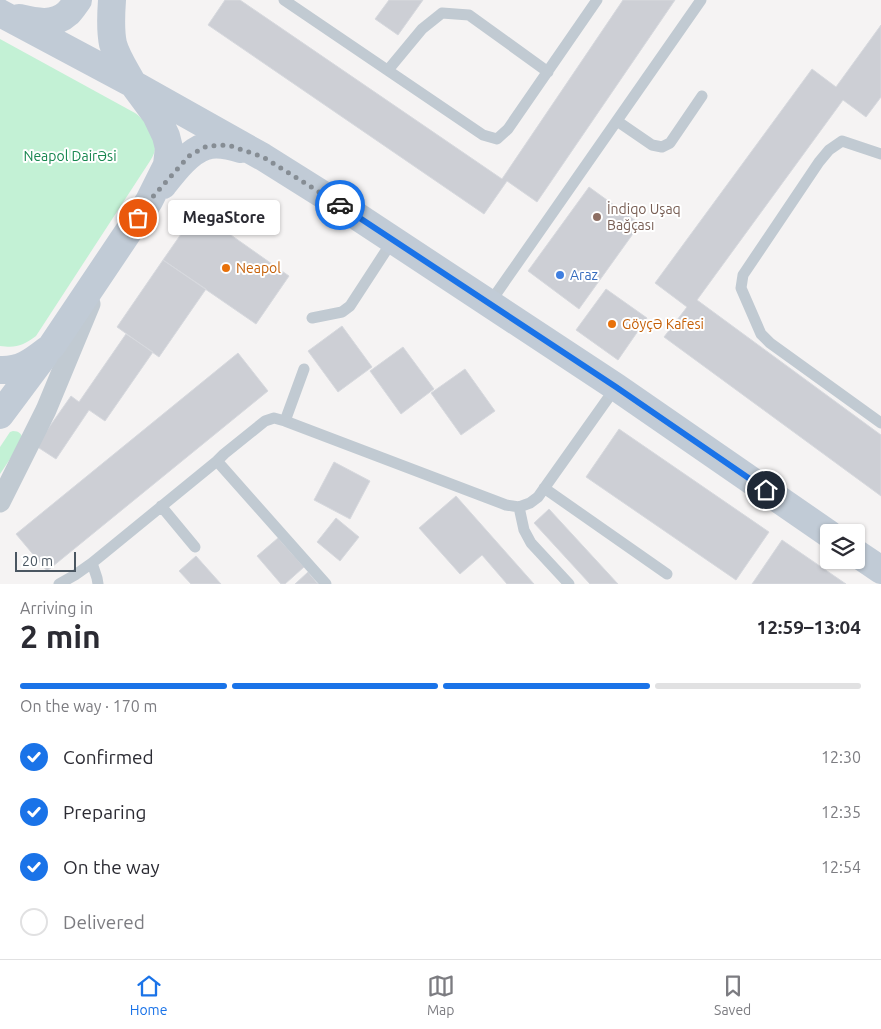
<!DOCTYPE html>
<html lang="en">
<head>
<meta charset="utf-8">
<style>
	:root { --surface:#fff; --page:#f2f2f3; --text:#2b2b33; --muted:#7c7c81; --line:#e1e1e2; --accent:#1a73e8 }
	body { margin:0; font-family:Ubuntu,sans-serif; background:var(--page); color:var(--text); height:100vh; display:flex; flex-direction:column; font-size:19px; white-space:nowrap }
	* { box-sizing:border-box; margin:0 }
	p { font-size:16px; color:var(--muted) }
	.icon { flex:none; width:28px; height:28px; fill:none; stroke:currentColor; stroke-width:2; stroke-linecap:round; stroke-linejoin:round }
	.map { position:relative; height:584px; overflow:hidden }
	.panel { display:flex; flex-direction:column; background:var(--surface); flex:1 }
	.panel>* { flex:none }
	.buttons { position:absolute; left:820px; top:524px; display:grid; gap:10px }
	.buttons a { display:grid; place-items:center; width:45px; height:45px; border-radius:5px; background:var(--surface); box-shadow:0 1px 4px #0004; font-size:25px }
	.scale { position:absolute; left:15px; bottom:12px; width:61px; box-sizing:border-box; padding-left:5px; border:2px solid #4a5661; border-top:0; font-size:14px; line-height:18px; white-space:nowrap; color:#4a5661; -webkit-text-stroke:4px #fff; paint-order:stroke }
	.pin { position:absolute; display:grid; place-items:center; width:42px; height:42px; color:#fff; margin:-21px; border:2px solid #fff; border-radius:50%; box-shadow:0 1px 5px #0007 }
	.courier { position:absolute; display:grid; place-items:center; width:50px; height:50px; margin:-25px; border:4px solid #1a73e8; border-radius:50%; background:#fff; color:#222; box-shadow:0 1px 6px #0007 }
	.bubble { position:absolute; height:35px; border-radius:5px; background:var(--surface); box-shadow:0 1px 4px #0004; font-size:16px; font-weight:700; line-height:35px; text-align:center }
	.overview em { font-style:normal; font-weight:700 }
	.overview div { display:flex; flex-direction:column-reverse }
	.overview { display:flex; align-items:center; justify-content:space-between; height:85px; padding:0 20px }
	h1 { font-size:32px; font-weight:700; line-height:38px }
	.bar { display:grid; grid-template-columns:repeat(4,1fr); gap:8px 5px; align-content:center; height:60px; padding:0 20px }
	.bar i { height:6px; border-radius:4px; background:var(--line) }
	.bar .selected { background:var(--accent) }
	.bar p { grid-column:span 4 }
	ol { padding:0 20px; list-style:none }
	li { display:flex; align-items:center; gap:15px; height:55px }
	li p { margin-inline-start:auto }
	li .icon { padding:5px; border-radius:50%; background:var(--accent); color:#fff; stroke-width:4 }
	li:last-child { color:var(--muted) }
	li i { width:28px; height:28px; border:2px solid var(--line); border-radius:50% }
	.tab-bar { display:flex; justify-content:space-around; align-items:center; height:70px; border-top:1px solid var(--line); background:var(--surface); font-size:14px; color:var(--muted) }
	.tab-bar a { display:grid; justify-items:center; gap:2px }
	.tab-bar .selected { color:var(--accent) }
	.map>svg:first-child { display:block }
	.green { fill:#c3f1d5 }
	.building { fill:#cdcfd5; stroke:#d7d9de }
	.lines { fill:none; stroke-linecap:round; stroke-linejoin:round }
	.service { stroke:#c1cad2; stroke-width:11 }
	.minor { stroke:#c1cad2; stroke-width:21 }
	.secondary { stroke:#c1cbd6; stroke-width:28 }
	.done { stroke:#868d94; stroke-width:5; stroke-dasharray:0 9 }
	.route { stroke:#1a73e8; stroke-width:6 }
	.education-dot { fill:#8d6e63; stroke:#fff; stroke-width:2 }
	.food-dot { fill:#e8710a; stroke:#fff; stroke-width:2 }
	.shop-dot { fill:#3f7fe0; stroke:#fff; stroke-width:2 }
	.labels { text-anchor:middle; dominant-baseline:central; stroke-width:4; stroke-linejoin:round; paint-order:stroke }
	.park-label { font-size:14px; fill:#17864f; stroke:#fff }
	.education-label { font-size:14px; fill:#785e54; stroke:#fff; text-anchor:start }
	.food-label { font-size:14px; fill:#c56008; stroke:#fff; text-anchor:start }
	.shop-label { font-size:14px; fill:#366cbe; stroke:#fff; text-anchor:start }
</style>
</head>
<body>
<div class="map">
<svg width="881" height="584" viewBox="0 0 881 584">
	<rect width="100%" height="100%" fill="#f5f3f3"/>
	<!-- green -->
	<path class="green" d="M0 39 135 113C146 121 159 135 155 150 154 154 152 158 150 161L36 336C22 346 17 348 0 346Z
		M13 431C20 431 23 435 22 441L0 474V447L10 432Z"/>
	<!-- building -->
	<path class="building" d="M225 0H240L502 179 623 0H675L537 202 507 181 484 214 208 25Z
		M389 0H423L398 35 375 19Z
		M881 25V97L866 117 843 100 697 300 881 435V496L664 337 687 307 655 283 812 69 836 87Z
		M589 187 640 224 579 309 528 271Z
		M197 211 289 276 256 324 163 260Z
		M163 260 206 289 159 357 117 327Z
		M606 289 647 318 618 360 576 330Z
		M342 326 372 367 338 392 308 351Z
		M126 334 153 352 105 421 89 410 56 459 36 446 71 396 79 402Z
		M403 347 434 389 401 414 370 371Z
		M238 353 268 391 47 571 16 534Z
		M465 369 495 411 461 435 431 393Z
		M619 429 769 532 736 580 586 477Z
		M334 462 370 481 350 519 314 500Z
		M456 496 534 584H507L482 555 460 574 419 528Z
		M549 509 618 584H590L534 523Z
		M336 518 359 537 340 561 317 542Z
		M278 538 304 567 285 584H281L257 556Z
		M782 540 846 584H752Z
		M196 556 221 584H191L179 571Z
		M308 572 318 584H295Z"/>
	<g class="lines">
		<!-- service -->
		<path class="service" d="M284 0 483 135 497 139 508 129 597 0
			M388 70 422 29 442 13 469 15 548 72
			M617 121 652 145 662 147 670 143 702 96
			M881 154 842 141 829 150 819 162 743 275 741 288 761 334 770 343 881 423
			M489 304 701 0
			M312 318 342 312 350 306 393 240
			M285 421 304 369
			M217 461 326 584
			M544 488 667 574
			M161 506 195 547
			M519 507 524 530 531 543 569 584
			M92 563 97 578 98 584
			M59 584 75 575 92 563 217 461 224 454 265 421 274 418 285 421 506 505 519 507 530 503 538 497 616 387"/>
		<!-- minor -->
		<path class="minor" d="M0 502 46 410 90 304"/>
		<!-- secondary -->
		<path class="secondary" d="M112 0C111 14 110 30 113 44 117 58 126 71 133 84L263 157 349 211 616 387 829 534
			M0 13 133 84 156 115 166 136 169 148 167 165 149 201 51 347C34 360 22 371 0 370
			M19 18C36 22 54 26 68 13 72 9 75 4 78 0
			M163 185C174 171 188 152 206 146 216 143 231 146 241 149
			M0 415 44 356
			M856 553 881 570"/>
	</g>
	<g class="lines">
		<!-- done -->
		<path class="done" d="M138 218 149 201 189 156 207 146 228 145 263 157 340 205"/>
		<!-- route -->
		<path class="route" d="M340 205 616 387 766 490"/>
	</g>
	<!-- markers -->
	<circle class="education-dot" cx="597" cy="217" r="5"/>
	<g class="food-dot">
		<circle cx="226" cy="268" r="5"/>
		<circle cx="612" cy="324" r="5"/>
	</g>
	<circle class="shop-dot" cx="560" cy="275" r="5"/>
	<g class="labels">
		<!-- park labels -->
		<g class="park-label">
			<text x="70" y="156">Neapol Dairəsi</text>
		</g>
		<!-- education labels -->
		<g class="education-label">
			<text x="607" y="209">İndiqo Uşaq<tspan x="607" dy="16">Bağçası</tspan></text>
		</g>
		<!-- food labels -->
		<g class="food-label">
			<text x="236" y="268">Neapol</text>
			<text x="622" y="324">Göyçə Kafesi</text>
		</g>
		<!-- shop labels -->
		<g class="shop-label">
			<text x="570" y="275">Araz</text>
		</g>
	</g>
</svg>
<div class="buttons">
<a><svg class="icon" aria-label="layers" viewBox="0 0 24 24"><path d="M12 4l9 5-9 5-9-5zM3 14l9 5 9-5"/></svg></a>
</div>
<div class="scale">20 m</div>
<div class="pin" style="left:138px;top:218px;background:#ea580c"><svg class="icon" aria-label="bag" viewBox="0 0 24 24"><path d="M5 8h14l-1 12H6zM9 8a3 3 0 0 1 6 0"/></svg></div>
<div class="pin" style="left:766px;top:490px;background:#1f2937"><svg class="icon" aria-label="home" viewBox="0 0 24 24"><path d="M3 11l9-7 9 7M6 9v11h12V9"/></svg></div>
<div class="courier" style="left:340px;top:205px"><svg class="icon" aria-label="car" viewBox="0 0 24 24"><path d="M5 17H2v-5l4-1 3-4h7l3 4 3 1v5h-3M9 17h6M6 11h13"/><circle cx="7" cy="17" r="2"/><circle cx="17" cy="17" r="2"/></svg></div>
<div class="bubble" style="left:168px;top:200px;width:112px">MegaStore</div>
</div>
<section class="panel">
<div class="overview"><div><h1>2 min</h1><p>Arriving in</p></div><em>12:59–13:04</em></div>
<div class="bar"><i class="selected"></i><i class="selected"></i><i class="selected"></i><i></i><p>On the way · 170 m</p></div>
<ol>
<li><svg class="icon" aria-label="check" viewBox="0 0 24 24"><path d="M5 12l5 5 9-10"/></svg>Confirmed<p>12:30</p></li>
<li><svg class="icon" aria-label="check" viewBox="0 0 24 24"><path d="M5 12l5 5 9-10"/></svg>Preparing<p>12:35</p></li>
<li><svg class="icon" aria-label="check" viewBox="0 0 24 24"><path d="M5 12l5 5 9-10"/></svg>On the way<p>12:54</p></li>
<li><i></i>Delivered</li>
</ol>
</section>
<nav class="tab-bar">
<a class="selected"><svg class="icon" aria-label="home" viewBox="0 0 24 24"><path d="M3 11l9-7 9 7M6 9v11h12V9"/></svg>Home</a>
<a><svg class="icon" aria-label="map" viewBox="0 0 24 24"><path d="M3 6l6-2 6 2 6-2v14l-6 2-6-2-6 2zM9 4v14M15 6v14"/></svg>Map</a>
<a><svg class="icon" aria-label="saved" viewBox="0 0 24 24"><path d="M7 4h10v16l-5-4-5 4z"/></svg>Saved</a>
</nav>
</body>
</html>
